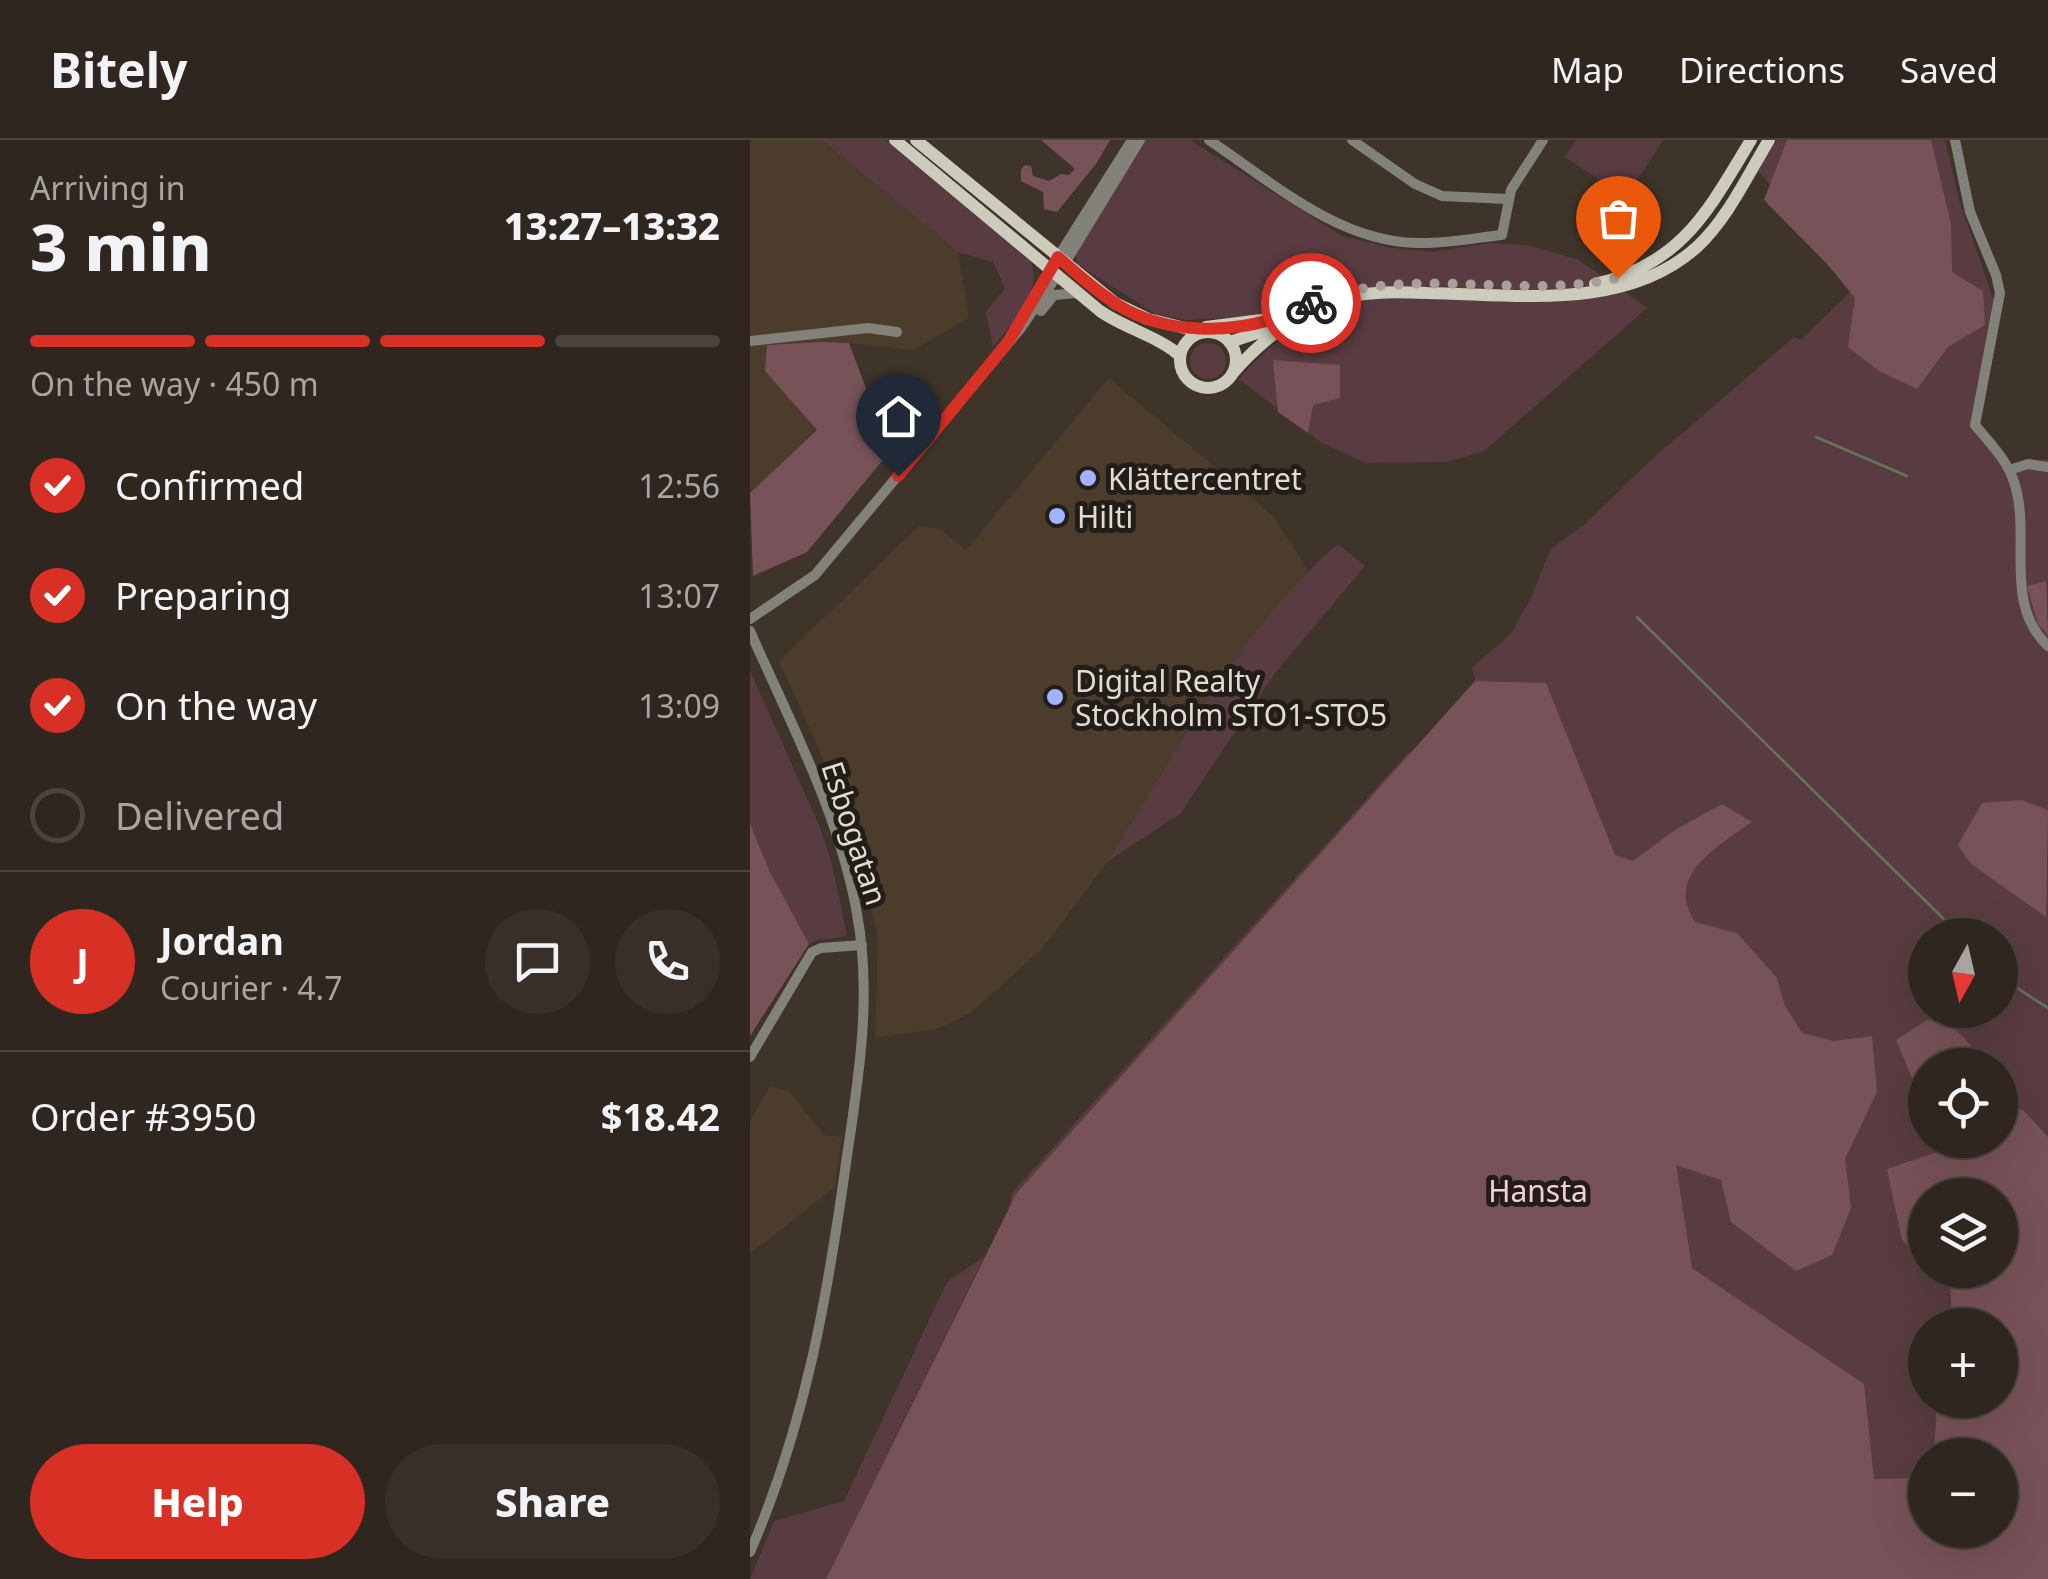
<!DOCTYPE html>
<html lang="en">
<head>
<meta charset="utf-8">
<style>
	:root { --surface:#2f271f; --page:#372f28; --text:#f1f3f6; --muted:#a7a5a4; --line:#4a443d; --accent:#d93025 }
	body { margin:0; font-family:"Noto Sans",sans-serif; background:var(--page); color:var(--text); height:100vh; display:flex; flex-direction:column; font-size:38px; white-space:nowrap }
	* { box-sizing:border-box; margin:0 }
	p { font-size:32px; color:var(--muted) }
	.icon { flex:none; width:55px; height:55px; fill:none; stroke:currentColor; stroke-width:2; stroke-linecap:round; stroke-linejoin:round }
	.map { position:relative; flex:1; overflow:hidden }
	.drawer { display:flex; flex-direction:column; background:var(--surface); width:750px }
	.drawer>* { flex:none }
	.needle { width:65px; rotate:188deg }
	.fabs { position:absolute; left:1158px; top:778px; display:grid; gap:20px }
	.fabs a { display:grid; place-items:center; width:110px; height:110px; border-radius:50%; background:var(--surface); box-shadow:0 10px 40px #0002,0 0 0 2px var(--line); font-size:50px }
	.pin { position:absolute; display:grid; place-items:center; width:85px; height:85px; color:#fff; margin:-102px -42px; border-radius:50% 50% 50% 0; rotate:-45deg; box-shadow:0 0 10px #0007 }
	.pin .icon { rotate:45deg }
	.courier { position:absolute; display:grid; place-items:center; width:100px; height:100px; margin:-50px; border:8px solid #d93025; border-radius:50%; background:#fff; color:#222; box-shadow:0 2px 12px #0007 }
	.overview em { font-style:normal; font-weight:800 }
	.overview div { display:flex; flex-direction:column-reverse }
	.overview { display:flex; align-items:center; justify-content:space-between; height:170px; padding:0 30px }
	h1 { font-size:65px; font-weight:800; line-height:75px }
	.bar { display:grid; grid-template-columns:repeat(4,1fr); gap:15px 10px; align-content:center; height:120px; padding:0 30px }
	.bar i { height:12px; border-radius:8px; background:var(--line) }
	.bar .active { background:var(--accent) }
	.bar p { grid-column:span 4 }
	.line { display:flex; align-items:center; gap:25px; padding:0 30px; border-top:2px solid var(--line) }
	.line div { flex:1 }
	.round { display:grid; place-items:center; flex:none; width:105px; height:105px; border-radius:52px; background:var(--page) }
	ol { padding:0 30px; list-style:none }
	li { display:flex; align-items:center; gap:30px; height:110px }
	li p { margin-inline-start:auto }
	li .icon { padding:10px; border-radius:50%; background:var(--accent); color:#fff; stroke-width:4 }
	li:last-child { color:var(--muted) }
	li i { width:55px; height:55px; border:5px solid var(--line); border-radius:50% }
	.primary-button { display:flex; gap:20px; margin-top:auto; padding:20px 30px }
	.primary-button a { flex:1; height:115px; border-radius:60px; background:var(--accent); color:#fff; font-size:40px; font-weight:800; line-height:115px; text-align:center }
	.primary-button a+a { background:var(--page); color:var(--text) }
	header { display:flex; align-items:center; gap:60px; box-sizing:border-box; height:140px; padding:0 50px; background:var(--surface); border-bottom:2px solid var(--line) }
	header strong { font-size:48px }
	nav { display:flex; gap:55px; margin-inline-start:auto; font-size:35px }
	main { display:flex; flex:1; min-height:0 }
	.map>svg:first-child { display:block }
	.built { fill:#4c3c2b }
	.green { fill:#593c42; fill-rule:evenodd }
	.forest { fill:#785259 }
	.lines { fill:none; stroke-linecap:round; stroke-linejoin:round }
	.stream { stroke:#647555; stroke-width:2.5 }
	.minor { stroke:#82817a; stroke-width:10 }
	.major { stroke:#cdcbbc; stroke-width:12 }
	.done { stroke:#a9a198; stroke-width:10; stroke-dasharray:0 18 }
	.route { stroke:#d93025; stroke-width:12 }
	.poi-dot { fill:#a2b2fd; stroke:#221d18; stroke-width:4 }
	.labels { text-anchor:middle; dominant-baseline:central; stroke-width:10; stroke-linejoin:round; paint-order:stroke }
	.poi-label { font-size:30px; fill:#e2dbd3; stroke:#221d18; text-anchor:start }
	.street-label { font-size:30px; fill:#e2dbd3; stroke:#221d18 }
	.park-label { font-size:30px; fill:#f8cdd4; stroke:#221d18 }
</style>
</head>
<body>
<header>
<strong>Bitely</strong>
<nav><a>Map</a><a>Directions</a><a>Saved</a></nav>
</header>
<main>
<section class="drawer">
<div class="overview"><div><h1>3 min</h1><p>Arriving in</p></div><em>13:27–13:32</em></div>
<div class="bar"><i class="active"></i><i class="active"></i><i class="active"></i><i></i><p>On the way · 450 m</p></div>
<ol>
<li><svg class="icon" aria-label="check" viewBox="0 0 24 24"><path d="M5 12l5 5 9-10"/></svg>Confirmed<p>12:56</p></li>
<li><svg class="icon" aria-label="check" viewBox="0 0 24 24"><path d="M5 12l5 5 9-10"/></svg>Preparing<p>13:07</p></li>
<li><svg class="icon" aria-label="check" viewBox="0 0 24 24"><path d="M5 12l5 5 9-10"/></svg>On the way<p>13:09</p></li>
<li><i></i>Delivered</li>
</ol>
<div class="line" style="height:180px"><b class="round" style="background:var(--accent);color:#fff">J</b><div><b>Jordan</b><p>Courier · 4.7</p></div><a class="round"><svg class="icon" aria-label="chat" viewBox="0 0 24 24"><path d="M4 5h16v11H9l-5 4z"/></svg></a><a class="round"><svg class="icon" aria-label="phone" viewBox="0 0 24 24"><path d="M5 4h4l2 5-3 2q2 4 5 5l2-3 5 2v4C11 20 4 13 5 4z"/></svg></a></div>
<div class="line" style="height:130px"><div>Order #3950</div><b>$18.42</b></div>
<div class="primary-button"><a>Help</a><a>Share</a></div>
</section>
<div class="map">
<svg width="1298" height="1439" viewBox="0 0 1298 1439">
	<rect width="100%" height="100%" fill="#3f3429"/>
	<!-- built -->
	<path class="built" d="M0 0H72L208 112 219 178 163 210 99 203 18 205 15 231 67 290 0 353Z
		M359 238 524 377 558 430 482 526 358 721 292 809 219 874 187 889 125 898 128 799 105 695 96 669 29 521 169 386 191 389 216 410Z
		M20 946 40 952 74 995 92 997 85 1047 0 1114V982Z"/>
	<!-- green -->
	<path class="green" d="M72 0H135L281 122C293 154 261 183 243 207L236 172 255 148 243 122 208 112Z
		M394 0H440L592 96 642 108 683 112 740 103 778 105 829 120 897 168 734 311 697 322 616 323 572 303 489 239C521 202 555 178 602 163V146L584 148 512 175 436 180 407 175 327 124 326 113Z
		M826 0H913L876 57 815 17Z
		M1027 0H1195L1210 63 1244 161 1221 281 1262 324 1298 319V1439H117L228 1211 262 1053 657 614 761 542 725 541 722 527 760 495 780 460 800 410 836 383 900 321 1044 197 1051 200 1109 143 1007 30ZM1175 795H1250V870H1175ZM1175 925H1250V1000H1175ZM1175 1055H1250V1130H1175ZM1175 1185H1250V1260H1175ZM1175 1315H1250V1390H1175Z
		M440 221a18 18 0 1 1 36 0a18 18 0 1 1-36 0Z
		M588 404 615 426 525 533 430 674 358 721C425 615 492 486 588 404Z
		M0 531 69 685 82 724 97 795C84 800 71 797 59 804L19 730 0 683Z
		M234 1117 76 1439H0L24 1381 94 1361 197 1142Z"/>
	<!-- forest -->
	<path class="forest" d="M291 0H360L346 24 307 72 294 69 293 52 271 41V29L275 25 281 26 283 36 299 41 311 34 319 35 325 29Z
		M1037 0H1181L1201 84 1202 132 1233 151 1235 185 1198 207 1167 249 1129 231 1098 207 1105 158 1078 125 1014 60Z
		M71 202 99 203 133 293 137 315 57 412 3 436 0 353 67 290 15 231 17 205Z
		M523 220 590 225V258L563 265 558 293 528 272Z
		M1296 441 1298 495 1288 484 1277 446Z
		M725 541 796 543 865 715 883 721 925 690 972 664 1002 682C968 706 914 735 945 782L987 793 1027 838 1035 866 1052 893 1084 901 1122 896 1127 952 1095 1019 1101 1068 1082 1115 1046 1131 981 1082 971 1040 926 1025 942 1128 1114 1244 1124 1339 1175 1338V1390H1250V1315H1184L1187 1260H1250V1185H1203L1200 1148 1182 1130H1250V1055H1175V1123L1152 1100 1137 1029 1202 1007V1000H1250V961L1273 970 1298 997V1439H76L266 1054Z
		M1271 660 1298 670 1296 777 1221 724 1208 705 1232 663Z
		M0 683 19 730 59 804 0 896Z
		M1177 880C1199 881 1208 890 1222 907L1219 920 1223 925H1175V941L1165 945 1146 900Z"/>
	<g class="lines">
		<!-- stream -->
		<path class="stream" d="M1066 297 1157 336
			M887 477 1206 791
			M1250 837 1298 868"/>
		<!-- minor -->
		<path class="minor" d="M459 0C522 42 587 101 666 103 695 104 724 98 752 95L761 50 793 0
			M602 0 665 44 692 56 758 59
			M1205 0 1220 72 1246 135 1250 153 1225 285C1240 303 1257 320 1264 342 1282 395 1252 463 1298 506
			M308 117 382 0
			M315 123 390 0
			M279 166 300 130
			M291 171 304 155 327 153
			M0 201 118 188 147 192
			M1259 330 1278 324 1298 327
			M0 479 65 435 271 188 307 136
			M0 491C40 582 90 675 107 774 122 854 109 936 97 1016 78 1154 56 1283 0 1412
			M0 917 62 812 71 808 112 805"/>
		<!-- major -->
		<path class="major" d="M145 0 350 171C374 188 412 198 430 216
			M166 0 365 163 398 179 452 192
			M845 144C932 124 958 71 1001 0
			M456 187 526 178
			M430 220a28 28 0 1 1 56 0a28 28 0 1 1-56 0Z
			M480 202 510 192 558 164
			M482 234C510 201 551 169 594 158 620 151 650 152 677 153 766 154 875 172 947 107 978 78 997 36 1019 0"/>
	</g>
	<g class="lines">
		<!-- done -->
		<path class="done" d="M561 163C658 123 767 161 868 138"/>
		<!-- route -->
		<path class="route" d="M148 336 258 202 308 117C327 134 347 152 368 165 416 195 481 194 533 176 542 173 551 167 561 163"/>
	</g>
	<!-- markers -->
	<g class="poi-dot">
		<circle cx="338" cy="338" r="10"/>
		<circle cx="307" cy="376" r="10"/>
		<circle cx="305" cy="557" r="10"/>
	</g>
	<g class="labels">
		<!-- poi labels -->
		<g class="poi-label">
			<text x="358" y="338">Klättercentret</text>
			<text x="327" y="376">Hilti</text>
			<text x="325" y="540">Digital Realty<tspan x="325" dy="34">Stockholm STO1-STO5</tspan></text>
		</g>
		<!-- street labels -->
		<g class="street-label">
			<text transform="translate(105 693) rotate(72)">Esbogatan</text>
		</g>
		<!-- park labels -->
		<g class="park-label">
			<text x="788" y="1050">Hansta</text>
		</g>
	</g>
</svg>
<div class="fabs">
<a><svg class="needle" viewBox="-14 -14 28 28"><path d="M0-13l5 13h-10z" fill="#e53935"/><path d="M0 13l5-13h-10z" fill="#a7a5a4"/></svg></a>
<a><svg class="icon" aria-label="locate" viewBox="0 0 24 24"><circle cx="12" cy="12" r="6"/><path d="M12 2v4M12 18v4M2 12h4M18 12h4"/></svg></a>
<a><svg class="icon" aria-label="layers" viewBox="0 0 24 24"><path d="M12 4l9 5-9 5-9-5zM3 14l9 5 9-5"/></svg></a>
<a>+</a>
<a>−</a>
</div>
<div class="pin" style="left:868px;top:138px;background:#ea580c"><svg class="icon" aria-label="bag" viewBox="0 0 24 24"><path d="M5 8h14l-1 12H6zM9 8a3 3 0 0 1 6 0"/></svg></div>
<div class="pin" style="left:148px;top:336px;background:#1f2937"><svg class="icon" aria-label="home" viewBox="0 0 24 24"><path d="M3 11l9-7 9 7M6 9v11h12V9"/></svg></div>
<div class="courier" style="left:561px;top:163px"><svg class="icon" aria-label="bike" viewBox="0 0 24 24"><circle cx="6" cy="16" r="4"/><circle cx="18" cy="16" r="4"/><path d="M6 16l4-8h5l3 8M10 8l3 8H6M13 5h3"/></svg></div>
</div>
</main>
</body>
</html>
